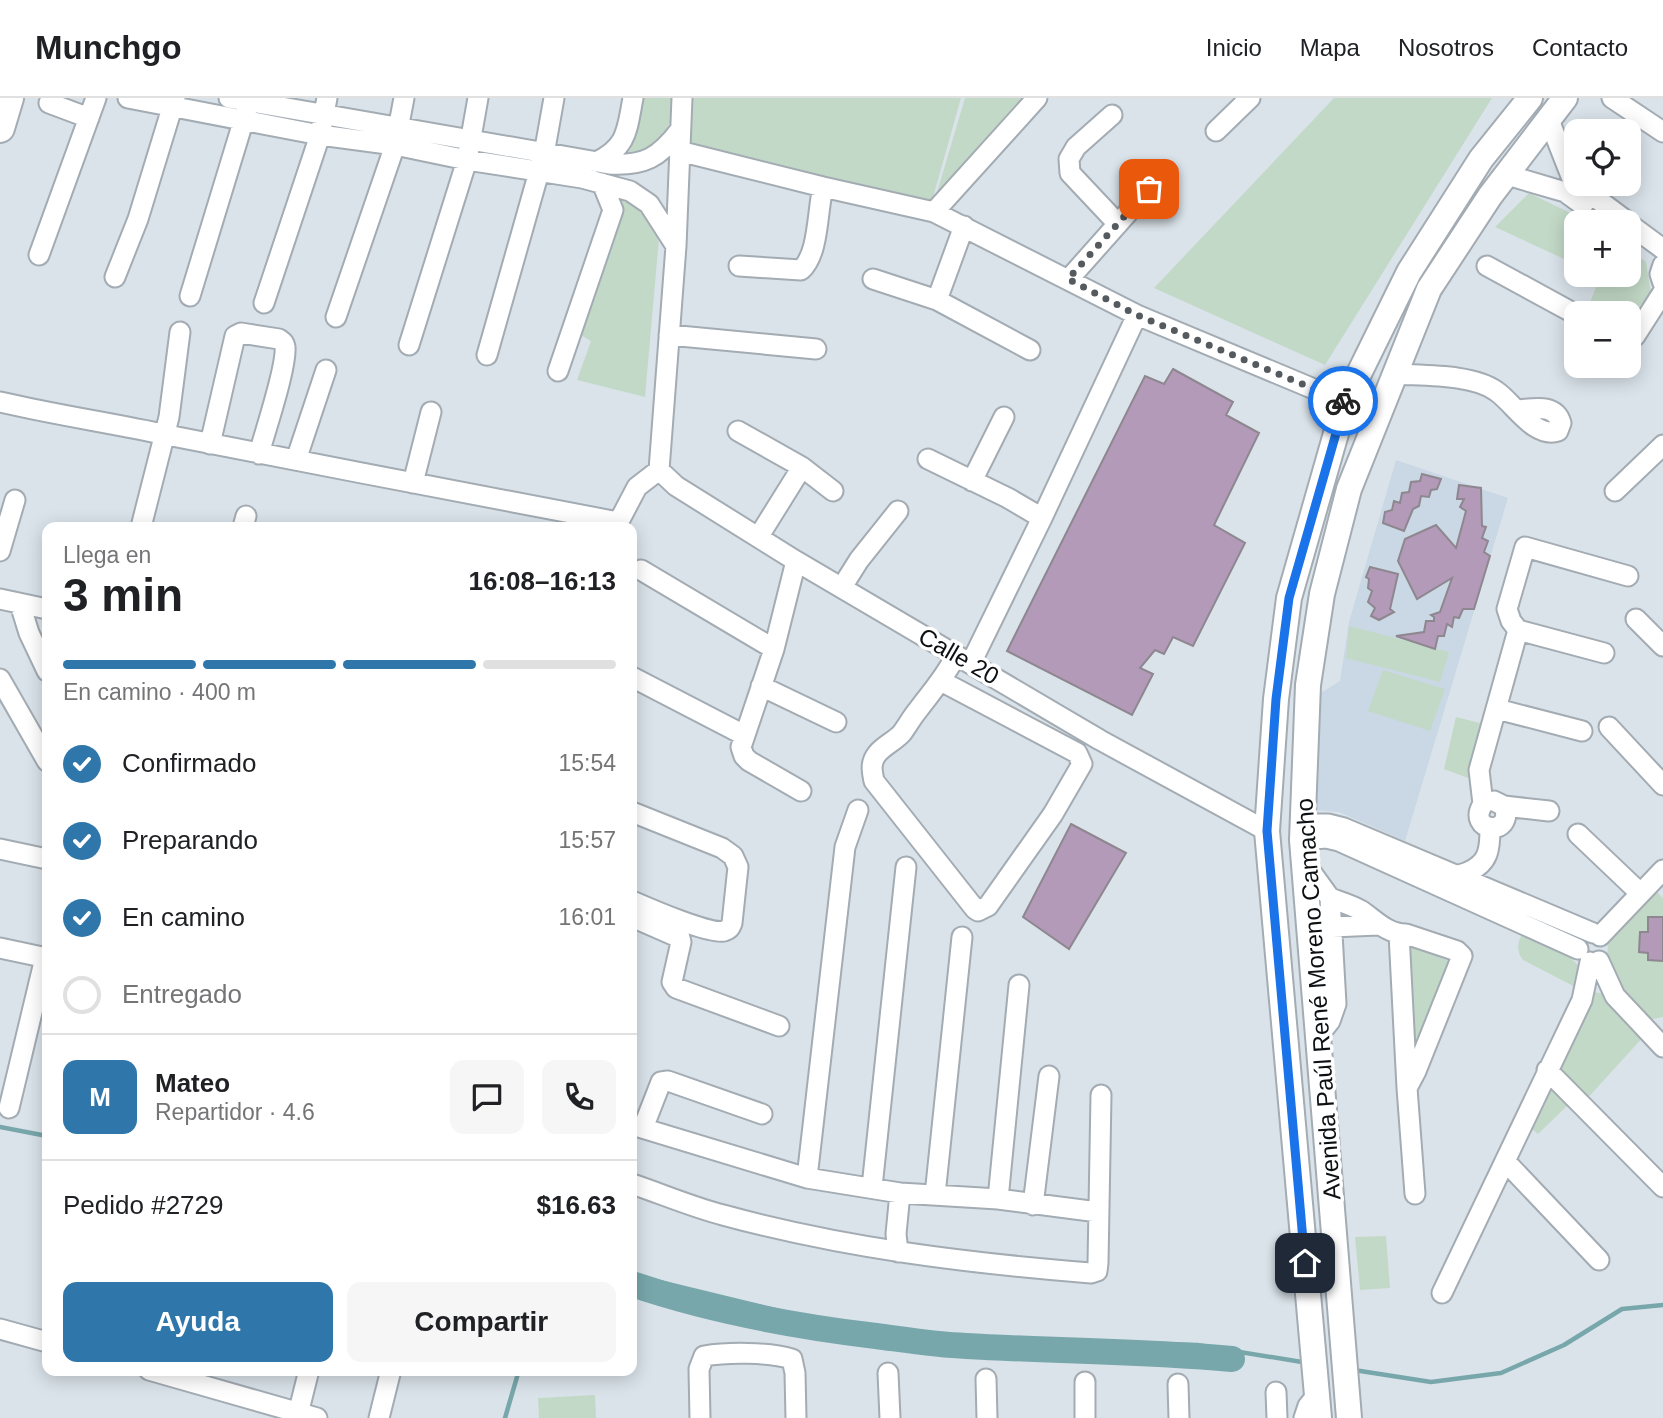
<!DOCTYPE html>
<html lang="es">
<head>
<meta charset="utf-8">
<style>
	:root { --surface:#fff; --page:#f6f6f6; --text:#202124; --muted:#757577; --line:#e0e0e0; --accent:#2f77ab }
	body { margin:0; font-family:Helvetica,sans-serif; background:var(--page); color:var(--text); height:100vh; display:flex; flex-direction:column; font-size:26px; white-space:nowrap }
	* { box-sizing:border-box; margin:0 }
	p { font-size:23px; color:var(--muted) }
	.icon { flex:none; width:38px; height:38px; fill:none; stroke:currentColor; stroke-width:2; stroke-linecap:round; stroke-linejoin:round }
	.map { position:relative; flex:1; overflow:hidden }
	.panel { position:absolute; left:42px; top:424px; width:595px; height:854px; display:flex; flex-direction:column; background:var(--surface); border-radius:14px; box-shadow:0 4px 18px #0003 }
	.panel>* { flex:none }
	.fabs { position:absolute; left:1564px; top:21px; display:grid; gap:14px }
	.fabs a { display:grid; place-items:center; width:77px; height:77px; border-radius:14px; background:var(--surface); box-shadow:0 4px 18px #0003; font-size:35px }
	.pin { position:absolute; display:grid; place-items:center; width:60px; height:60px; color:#fff; margin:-30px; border-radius:14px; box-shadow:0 4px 10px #0006 }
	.courier { position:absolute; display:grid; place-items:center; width:70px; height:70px; margin:-35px; border:5px solid #1a73e8; border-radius:50%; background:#fff; color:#222; box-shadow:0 2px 9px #0007 }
	.head em { font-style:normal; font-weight:600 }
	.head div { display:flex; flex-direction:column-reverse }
	.head { display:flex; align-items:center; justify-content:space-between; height:119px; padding:0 21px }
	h1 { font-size:46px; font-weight:600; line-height:52px }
	.bar { display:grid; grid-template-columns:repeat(4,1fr); gap:10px 7px; align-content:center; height:84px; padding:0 21px }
	.bar i { height:9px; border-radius:5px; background:var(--line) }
	.bar .on { background:var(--accent) }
	.bar p { grid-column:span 4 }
	.line { display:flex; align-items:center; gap:18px; padding:0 21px; border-top:2px solid var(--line) }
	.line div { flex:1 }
	.round { display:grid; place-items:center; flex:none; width:74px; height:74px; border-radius:14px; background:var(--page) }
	ol { padding:0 21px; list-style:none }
	li { display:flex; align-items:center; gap:21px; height:77px }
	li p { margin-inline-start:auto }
	li .icon { padding:7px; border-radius:50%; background:var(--accent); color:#fff; stroke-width:4 }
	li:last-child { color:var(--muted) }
	li i { width:38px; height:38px; border:4px solid var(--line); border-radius:50% }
	.primary-button { display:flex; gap:14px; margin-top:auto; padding:14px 21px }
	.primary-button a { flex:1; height:80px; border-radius:14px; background:var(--accent); color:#fff; font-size:28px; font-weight:600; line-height:80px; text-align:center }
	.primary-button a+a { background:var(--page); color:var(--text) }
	header { display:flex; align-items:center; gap:42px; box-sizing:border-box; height:98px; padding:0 35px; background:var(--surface); border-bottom:2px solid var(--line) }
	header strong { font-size:33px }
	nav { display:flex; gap:38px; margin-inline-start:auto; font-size:24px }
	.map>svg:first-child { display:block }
	.built { fill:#c9d8e4 }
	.green { fill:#c3d9c7 }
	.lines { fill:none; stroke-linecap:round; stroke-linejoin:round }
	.stream { stroke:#78a7ab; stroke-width:4.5 }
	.river { stroke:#78a7ab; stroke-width:26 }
	.building { fill:#b29ab8; stroke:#8e878f; stroke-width:2 }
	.minor-casing { stroke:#a3abb3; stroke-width:23 }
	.major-casing { stroke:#a3abb3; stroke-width:28 }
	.highway-casing { stroke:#a3abb3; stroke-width:32 }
	.minor { stroke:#fff; stroke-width:19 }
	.major { stroke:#fff; stroke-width:24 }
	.highway { stroke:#fff; stroke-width:28 }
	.done { stroke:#555a5e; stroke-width:7; stroke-dasharray:0 12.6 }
	.route { stroke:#1a73e8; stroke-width:9 }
	.labels { text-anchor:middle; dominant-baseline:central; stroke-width:7; stroke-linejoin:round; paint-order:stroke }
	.street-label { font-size:24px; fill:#0d1012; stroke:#fff }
</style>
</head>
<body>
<header>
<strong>Munchgo</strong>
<nav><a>Inicio</a><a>Mapa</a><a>Nosotros</a><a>Contacto</a></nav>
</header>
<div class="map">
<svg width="1663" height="1320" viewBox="0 0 1663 1320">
	<rect width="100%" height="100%" fill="#dae3ea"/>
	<!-- built -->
	<path class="built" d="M1396 362 1508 400 1405 743 1339 714 1316 712 1319 596 1340 583 1349 524Z"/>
	<!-- green -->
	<path class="green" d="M641 0H675C674 31 659 41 638 60H618L631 51Z
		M688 0H961L930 110 685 48Z
		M965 0H1031L932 111Z
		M1334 0H1492L1325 267 1154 190Z
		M619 95 645 111 659 140 645 299 577 282 591 243 579 236 624 110Z
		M1529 95 1589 124H1577V167L1495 129Z
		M1629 151 1646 164 1651 196 1629 219V215H1597L1588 210 1600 178 1598 177H1629Z
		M1349 528 1449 554 1440 584 1346 560Z
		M1383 572 1445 591 1430 633 1368 613Z
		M1456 619 1484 626 1468 680 1444 671Z
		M1650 787 1663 800V919L1642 923 1603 864C1609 853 1610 848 1603 837Z
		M1526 827 1546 836 1585 874 1581 892 1523 862C1513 849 1521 839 1526 827Z
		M1405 845 1451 864 1411 963Z
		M1589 893 1610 897 1645 937 1584 1004 1549 970Z
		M1547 986 1568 1007 1538 1036 1527 1027Z
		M1386 1138 1390 1190 1360 1192 1355 1139Z
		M595 1297 596 1320H539L538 1300Z"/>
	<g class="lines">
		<!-- stream -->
		<path class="stream" d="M0 1029 47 1038
			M632 1174 643 1180 825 1224 966 1241 1197 1247 1308 1265
			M1354 1272 1431 1284 1501 1275 1564 1247 1622 1211 1663 1207
			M505 1320 519 1272"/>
		<!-- river -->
		<path class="river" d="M632 1186C711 1213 793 1228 876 1238 906 1242 936 1247 966 1248 1055 1253 1144 1253 1232 1261"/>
	</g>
	<!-- building -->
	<path class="building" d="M1173 271 1233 304 1226 317 1259 335 1214 427 1245 445 1193 548 1173 539 1164 556 1155 552 1140 570 1153 576 1132 617 1007 553 1145 278 1164 286Z
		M1422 376 1441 381 1437 391 1431 392 1429 399 1421 398 1419 408 1413 411 1404 433 1383 425 1385 414 1392 412 1394 403 1400 405 1402 395 1409 394 1411 384 1420 383Z
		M1459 387 1481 390 1482 428 1486 429 1482 440 1488 443 1484 454 1490 458 1474 511H1463L1459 520 1454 519 1452 529 1447 526 1444 538H1438L1435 551 1396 538 1424 534 1426 523H1434V519L1431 517 1440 514 1452 480 1417 501 1398 463 1405 441 1436 427 1456 450 1466 413 1460 409 1464 401H1457Z
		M1370 469 1398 476 1390 511 1394 514 1379 522 1371 518 1375 510 1368 504 1372 493 1368 490 1369 481 1366 479Z
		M1071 726 1126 755 1069 851 1023 819Z
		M1648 819H1663V863L1648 862V855L1639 854 1640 834H1648Z"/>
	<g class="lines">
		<!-- minor casing -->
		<g class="minor-casing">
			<path id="minor" d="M128 0 320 37 395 47 467 62 582 80 630 93 649 106 676 148
				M229 0 609 66C644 68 659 60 680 32
				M1612 0 1663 34
				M49 5 89 20
				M1112 17 1076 49 1069 61 1070 75 1118 126
				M1549 22 1573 83 1628 124
				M1216 33 1250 0
				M679 53 823 89 934 114 1137 217 1345 304 1375 323
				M596 64C628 49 627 31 633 0
				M1507 77 1565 94 1583 107
				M934 114 1037 0
				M1629 126 1663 151
				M39 157 96 0
				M1663 167 1660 176 1663 185
				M739 168 801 172C819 156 817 114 823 89
				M1487 168 1577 217
				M115 179 138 121 175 0
				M873 181 937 202 1030 252
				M1068 182 1164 74
				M190 198 247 11
				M937 202 964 128
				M264 205 320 37 327 0
				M336 219 395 47 404 0
				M669 237 816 251
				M1629 241 1635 238 1663 194
				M409 247 467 62 478 0
				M487 257 544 56 554 0
				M558 273 613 112 602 85
				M1394 276C1424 278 1472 276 1496 293 1514 305 1534 341 1558 333L1561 325C1555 305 1534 311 1517 312
				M0 304C56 317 111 325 167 337 317 367 468 395 618 424
				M738 333 802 369 833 393
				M210 346 235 238 241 235 279 241C283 244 284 244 285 249 287 269 265 333 259 356
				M928 361 1008 400 1042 420
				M296 362 326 272
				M659 372 676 388 796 463 1100 642 1267 733
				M972 383 1004 319
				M413 385 431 314
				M1615 393 1663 347
				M141 429 169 319 180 234
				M243 429 246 418
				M616 429 637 389 659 372 676 148 682 0
				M759 438 802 369
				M0 453 15 402
				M796 463 774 551 741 649 744 658 749 663 801 693
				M641 472 774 551
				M842 489 859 462 898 413
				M0 501 47 511
				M20 506 29 535 47 573
				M1636 521 1663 548
				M1518 532 1604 555
				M971 565 1042 420 1137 217
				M632 579 744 637
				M0 581 47 663
				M941 583 1077 655 1082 666 1053 716 988 808 978 813 975 811 874 683C872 673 870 665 877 656 883 648 895 643 902 635 908 627 912 619 918 612 932 593 946 578 956 557
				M761 588 836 624
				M1497 611 1582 633
				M1609 629 1663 687
				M1494 703 1504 708 1549 713
				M1504 708C1515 740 1465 734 1483 706L1479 672 1518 532 1511 523 1507 511 1525 449 1628 478
				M632 714 722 750 733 758 738 769 732 825C730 830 730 831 724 833 710 837 648 810 632 803
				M1302 726H1328L1344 730 1593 835
				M1578 736 1640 795
				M1302 742 1326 740 1339 743 1578 851
				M0 751 47 761
				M1304 764 1330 800 1336 906 1330 923 1318 938
				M1453 782C1457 776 1461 777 1468 774 1489 765 1490 751 1490 730
				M1330 800C1341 804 1352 807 1362 813 1376 823 1388 836 1406 836L1457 853 1462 858 1416 973 1407 990
				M632 819 680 840 681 844 672 884 676 890 779 928
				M1332 829 1378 827
				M1399 836 1407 990 1415 1096
				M1600 838 1663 772
				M0 850 47 860
				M1599 863 1615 898 1663 949
				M1547 972 1663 1089
				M9 1010 45 860
				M632 1027 807 1080 900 1095 998 1101 1098 1114
				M643 1030 661 984 668 983 762 1016
				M1505 1063 1599 1162
				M807 1080 845 749 858 712
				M632 1086C662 1096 692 1109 723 1117 844 1150 966 1165 1091 1175L1097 1173 1098 1165 1101 997
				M872 1089 906 769
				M935 1097 962 839
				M998 1101 1019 887
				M1033 1107 1049 978
				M898 1154 896 1136 900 1095
				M1442 1195 1582 902 1590 864
				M0 1231 47 1244
				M149 1272 317 1320
				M888 1275 890 1320
				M986 1281 987 1320
				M1178 1286 1179 1320
				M1276 1294 1277 1320
				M297 1320 309 1272
				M379 1320 391 1272
				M700 1320 699 1271 704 1258C728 1254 768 1254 792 1261L795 1275 796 1320
				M1085 1320V1284
				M1304 1320 1308 1308 1317 1297"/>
		</g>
		<!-- major casing -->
		<g class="major-casing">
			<path id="major" d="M1319 1320 1267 733 1276 601 1289 500 1345 304 1409 174 1481 61 1530 0
				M1349 1320 1302 742 1308 587 1322 496 1349 391 1429 191 1490 98 1565 0"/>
		</g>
		<!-- highway casing -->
		<g class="highway-casing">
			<path id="highway" d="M0 30 9 0"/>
		</g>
		<!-- minor -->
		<use href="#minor" class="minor"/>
		<!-- major -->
		<use href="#major" class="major"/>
		<!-- highway -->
		<use href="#highway" class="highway"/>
	</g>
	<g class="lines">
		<!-- done -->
		<path class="done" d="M1149 91 1068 181 1137 217 1343 303"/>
		<!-- route -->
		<path class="route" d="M1305 1165 1267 733 1276 601 1289 500 1345 304 1343 303"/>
	</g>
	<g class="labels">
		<!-- street labels -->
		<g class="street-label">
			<text transform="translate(959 558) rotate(30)">Calle 20</text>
			<text transform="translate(1318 901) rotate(-94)">Avenida Paúl René Moreno Camacho</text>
		</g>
	</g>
</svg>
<div class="fabs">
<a><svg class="icon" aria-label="locate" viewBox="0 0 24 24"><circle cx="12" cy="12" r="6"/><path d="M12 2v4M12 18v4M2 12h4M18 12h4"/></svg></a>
<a>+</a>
<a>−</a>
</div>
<div class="pin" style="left:1149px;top:91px;background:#ea580c"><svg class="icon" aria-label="bag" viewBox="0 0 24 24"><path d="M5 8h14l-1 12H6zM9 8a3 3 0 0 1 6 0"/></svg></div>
<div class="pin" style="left:1305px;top:1165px;background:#1f2937"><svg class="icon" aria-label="home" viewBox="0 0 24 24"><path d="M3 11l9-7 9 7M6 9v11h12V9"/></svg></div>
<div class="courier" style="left:1343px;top:303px"><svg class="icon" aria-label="bike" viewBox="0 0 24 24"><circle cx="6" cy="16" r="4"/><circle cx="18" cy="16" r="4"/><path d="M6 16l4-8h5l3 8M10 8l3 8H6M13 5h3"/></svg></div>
<section class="panel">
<div class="head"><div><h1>3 min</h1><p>Llega en</p></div><em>16:08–16:13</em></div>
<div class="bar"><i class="on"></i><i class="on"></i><i class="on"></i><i></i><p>En camino · 400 m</p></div>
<ol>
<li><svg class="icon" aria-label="check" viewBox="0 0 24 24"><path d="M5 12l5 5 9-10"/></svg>Confirmado<p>15:54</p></li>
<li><svg class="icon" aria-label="check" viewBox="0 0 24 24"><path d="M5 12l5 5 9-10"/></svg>Preparando<p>15:57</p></li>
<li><svg class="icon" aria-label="check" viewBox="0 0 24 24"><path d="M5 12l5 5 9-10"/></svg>En camino<p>16:01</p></li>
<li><i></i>Entregado</li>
</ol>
<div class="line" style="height:126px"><b class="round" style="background:var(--accent);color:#fff">M</b><div><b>Mateo</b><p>Repartidor · 4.6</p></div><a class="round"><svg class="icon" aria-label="chat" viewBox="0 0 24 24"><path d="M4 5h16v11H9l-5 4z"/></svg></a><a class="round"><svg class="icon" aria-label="phone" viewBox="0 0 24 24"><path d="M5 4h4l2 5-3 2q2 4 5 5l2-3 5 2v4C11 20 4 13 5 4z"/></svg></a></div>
<div class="line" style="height:91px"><div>Pedido #2729</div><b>$16.63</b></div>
<div class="primary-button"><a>Ayuda</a><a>Compartir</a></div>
</section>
</div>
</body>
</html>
